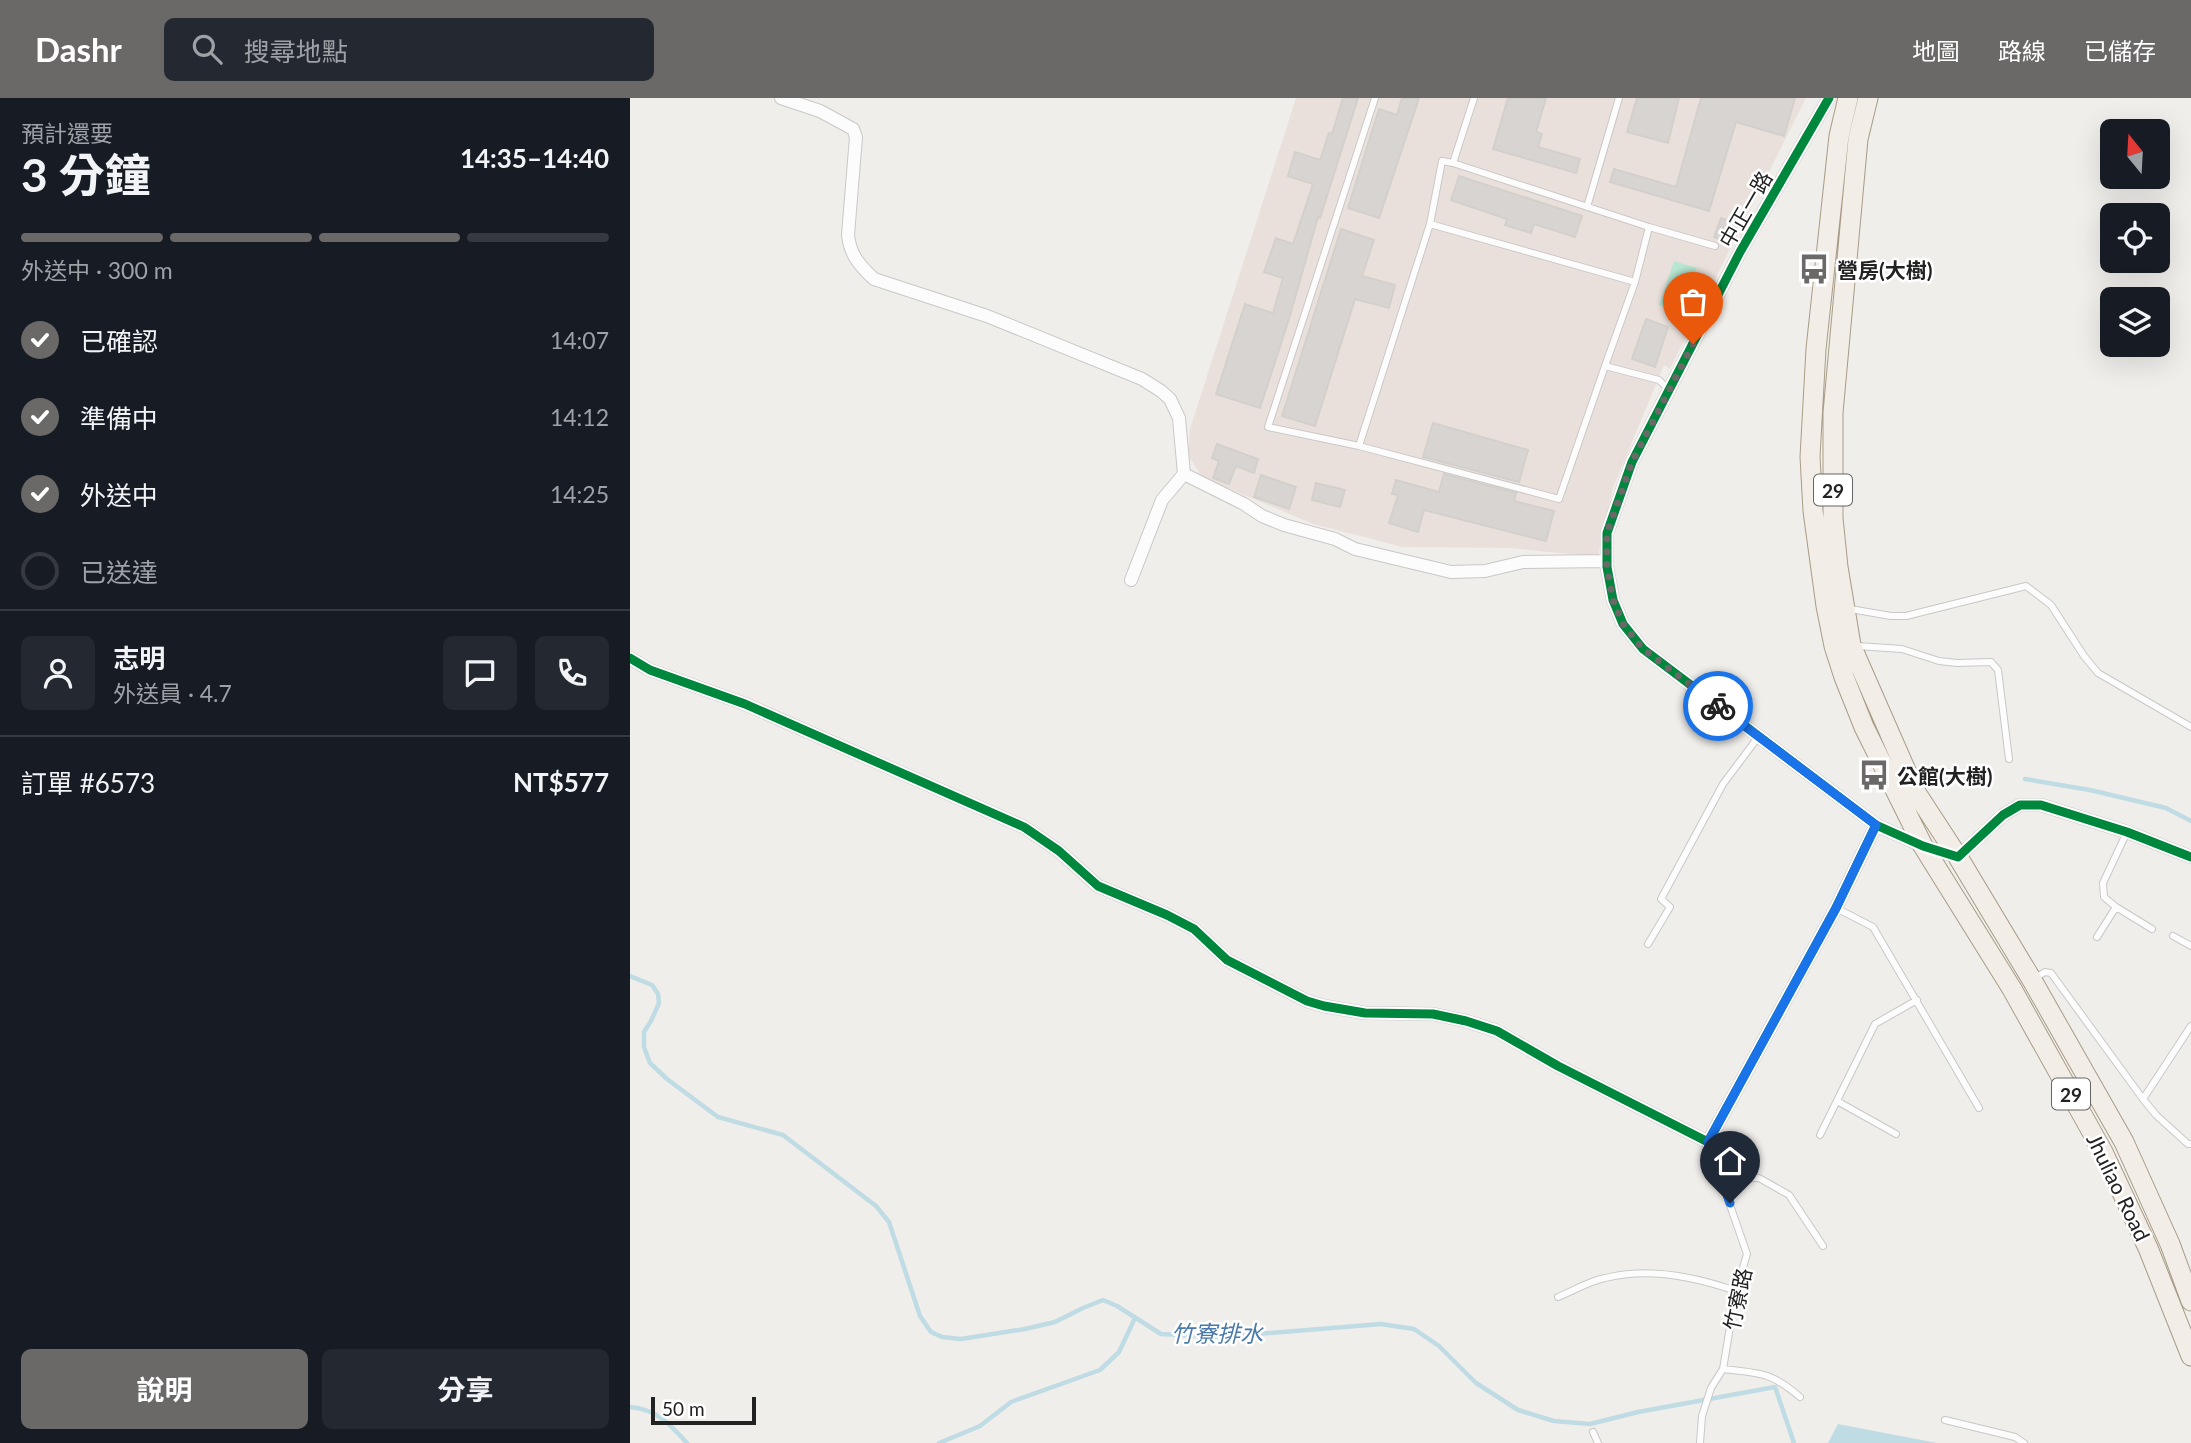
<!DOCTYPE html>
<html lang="zh-TW">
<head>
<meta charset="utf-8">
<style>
	:root { --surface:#171b24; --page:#242831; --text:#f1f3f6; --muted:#9ea1a6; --line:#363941; --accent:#6a6968 }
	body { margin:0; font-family:Lato,"Noto Sans TC",sans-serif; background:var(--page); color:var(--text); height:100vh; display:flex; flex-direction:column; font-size:26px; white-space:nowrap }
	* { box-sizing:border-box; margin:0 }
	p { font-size:23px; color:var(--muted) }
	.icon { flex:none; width:38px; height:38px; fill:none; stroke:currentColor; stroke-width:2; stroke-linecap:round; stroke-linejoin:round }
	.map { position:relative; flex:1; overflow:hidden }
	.panel { display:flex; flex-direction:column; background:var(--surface); width:630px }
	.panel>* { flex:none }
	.needle { width:46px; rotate:342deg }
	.controls { position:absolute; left:1470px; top:21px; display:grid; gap:14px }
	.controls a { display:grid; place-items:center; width:70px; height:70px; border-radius:10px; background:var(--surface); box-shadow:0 7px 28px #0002; font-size:35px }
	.scale { position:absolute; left:21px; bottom:18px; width:105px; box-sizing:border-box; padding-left:7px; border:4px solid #222; border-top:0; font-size:19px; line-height:24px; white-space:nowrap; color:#222; -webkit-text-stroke:5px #fff; paint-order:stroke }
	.pin { position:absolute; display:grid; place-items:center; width:60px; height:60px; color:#fff; margin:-72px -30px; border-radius:50% 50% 50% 0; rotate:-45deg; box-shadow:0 0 7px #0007 }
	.pin .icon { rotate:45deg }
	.courier { position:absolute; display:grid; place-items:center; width:70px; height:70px; margin:-35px; border:5px solid #1a73e8; border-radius:50%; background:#fff; color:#222; box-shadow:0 2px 9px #0007 }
	.overview em { font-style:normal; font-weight:700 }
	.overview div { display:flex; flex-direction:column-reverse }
	.overview { display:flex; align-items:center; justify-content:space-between; height:119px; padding:0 21px }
	h1 { font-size:46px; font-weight:700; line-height:52px }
	.bar { display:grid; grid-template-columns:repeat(4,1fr); gap:10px 7px; align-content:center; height:84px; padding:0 21px }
	.bar i { height:9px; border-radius:5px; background:var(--line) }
	.bar .on { background:var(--accent) }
	.bar p { grid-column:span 4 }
	.line { display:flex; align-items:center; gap:18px; padding:0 21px; border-top:2px solid var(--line) }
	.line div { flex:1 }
	.round { display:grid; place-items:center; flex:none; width:74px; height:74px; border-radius:10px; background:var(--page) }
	ol { padding:0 21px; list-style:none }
	li { display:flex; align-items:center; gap:21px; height:77px }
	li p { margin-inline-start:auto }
	li .icon { padding:7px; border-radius:50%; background:var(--accent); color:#fff; stroke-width:4 }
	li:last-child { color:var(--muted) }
	li i { width:38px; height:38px; border:4px solid var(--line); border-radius:50% }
	.cta { display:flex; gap:14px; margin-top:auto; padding:14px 21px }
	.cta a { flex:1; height:80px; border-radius:10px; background:var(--accent); color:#fff; font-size:28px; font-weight:700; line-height:80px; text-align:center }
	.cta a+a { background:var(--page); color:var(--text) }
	header { display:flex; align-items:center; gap:42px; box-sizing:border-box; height:98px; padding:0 35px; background:var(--accent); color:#fff }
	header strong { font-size:33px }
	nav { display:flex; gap:38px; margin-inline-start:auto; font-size:24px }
	.search { width:490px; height:63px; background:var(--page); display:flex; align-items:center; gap:18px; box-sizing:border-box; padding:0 24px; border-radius:10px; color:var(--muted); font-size:26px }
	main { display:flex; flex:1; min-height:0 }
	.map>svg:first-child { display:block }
	.military { fill:#eae0db }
	.pitch { fill:#b7e6d2 }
	.water { fill:#bfdbe3 }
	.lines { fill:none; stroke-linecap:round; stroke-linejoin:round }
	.stream { stroke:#bfdbe3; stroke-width:4.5 }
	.building { fill:#d7d4d2; stroke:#d3d0cc; stroke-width:2 }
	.service-casing { stroke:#c9c8c7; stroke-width:8 }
	.minor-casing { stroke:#c9c8c7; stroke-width:14 }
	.primary-casing { stroke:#a79c86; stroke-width:21 }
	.service { stroke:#fdfcfc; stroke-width:6 }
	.minor { stroke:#fdfcfc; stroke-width:12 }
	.primary { stroke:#f3ede7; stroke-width:19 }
	.cycleway-casing { stroke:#fff; stroke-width:13 }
	.cycleway { stroke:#00873e; stroke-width:9 }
	.done { stroke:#6a6968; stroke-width:7; stroke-dasharray:0 12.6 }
	.route { stroke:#1a73e8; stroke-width:9 }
	.labels { text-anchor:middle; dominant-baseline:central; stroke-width:5; stroke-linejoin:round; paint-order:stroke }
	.shield { fill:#fff; stroke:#646464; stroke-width:2 }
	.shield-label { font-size:19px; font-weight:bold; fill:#222 }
	.street-label { font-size:21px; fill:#222; stroke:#fff }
	.poi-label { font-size:21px; font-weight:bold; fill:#222; stroke:#fff; text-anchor:start }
	.water-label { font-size:23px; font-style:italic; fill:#4a7aab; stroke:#fff }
</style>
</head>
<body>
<header>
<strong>Dashr</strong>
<div class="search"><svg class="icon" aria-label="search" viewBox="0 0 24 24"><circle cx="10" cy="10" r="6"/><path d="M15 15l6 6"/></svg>搜尋地點</div>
<nav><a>地圖</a><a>路線</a><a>已儲存</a></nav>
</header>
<main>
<section class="panel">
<div class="overview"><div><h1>3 分鐘</h1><p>預計還要</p></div><em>14:35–14:40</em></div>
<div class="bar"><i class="on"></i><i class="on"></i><i class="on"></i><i></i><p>外送中 · 300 m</p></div>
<ol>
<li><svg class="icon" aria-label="check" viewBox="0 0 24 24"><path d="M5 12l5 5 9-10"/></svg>已確認<p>14:07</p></li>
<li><svg class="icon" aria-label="check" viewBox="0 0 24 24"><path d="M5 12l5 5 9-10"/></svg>準備中<p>14:12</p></li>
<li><svg class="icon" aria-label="check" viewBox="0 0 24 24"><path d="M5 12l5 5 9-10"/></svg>外送中<p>14:25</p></li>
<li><i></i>已送達</li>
</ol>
<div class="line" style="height:126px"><a class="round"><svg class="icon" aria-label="person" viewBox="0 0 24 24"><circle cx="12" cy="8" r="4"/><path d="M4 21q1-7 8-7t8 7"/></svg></a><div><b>志明</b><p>外送員 · 4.7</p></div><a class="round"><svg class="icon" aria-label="chat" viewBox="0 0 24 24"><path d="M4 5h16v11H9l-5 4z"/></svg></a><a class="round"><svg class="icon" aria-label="phone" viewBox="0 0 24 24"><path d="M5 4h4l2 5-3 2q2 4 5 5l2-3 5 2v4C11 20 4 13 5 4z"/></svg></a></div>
<div class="line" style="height:91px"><div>訂單 #6573</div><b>NT$577</b></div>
<div class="cta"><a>說明</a><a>分享</a></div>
</section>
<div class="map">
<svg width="1561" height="1345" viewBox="0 0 1561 1345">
	<rect width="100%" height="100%" fill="#f0eeeb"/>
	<!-- military -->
	<path class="military" d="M666 0H1176L1040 271 1034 267 983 390 968 459 880 450 773 449 683 426 572 379 558 357 560 331Z"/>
	<!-- pitch -->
	<path class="pitch" d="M1044 163 1067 170 1052 214 1029 207Z"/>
	<!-- water -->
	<path class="water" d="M1208 1326 1307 1345H1198Z"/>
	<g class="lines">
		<!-- stream -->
		<path class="stream" d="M1395 681 1460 692 1536 710 1561 723
			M0 878 22 887 28 896 29 905 21 923 14 934V949L20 965 37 981 88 1019 153 1037 246 1108 259 1124 290 1218 301 1234 312 1239 331 1241 395 1231 425 1224 453 1210 473 1202 487 1208 531 1236 590 1239 751 1226 784 1231 809 1248 846 1285 888 1312 924 1323 960 1326 1008 1314 1145 1289 1164 1345
			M0 1309C26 1311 40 1326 57 1345
			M309 1345 350 1328 381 1304 470 1272 489 1254 505 1220"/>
	</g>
	<!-- building -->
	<path class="building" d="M713 0H728L690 120 688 119 659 221 630 310 586 296 615 206 643 215 653 180 634 174 646 140 663 146 683 86 658 78 665 54 690 62 699 35 702 36Z
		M772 0H789L749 120 718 110 749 11 767 17Z
		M878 0H916L906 34 912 36 908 49 950 61 946 75 863 51Z
		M1007 0H1049L1038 45 997 34Z
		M1071 0H1165L1154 38 1106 24 1079 113 980 84 984 71 1046 89Z
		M829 78 952 118 945 139 904 126 901 135 875 127 877 121 821 102Z
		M1091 120 1108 127 1100 146 1084 139Z
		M711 131 744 142 732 178 765 187 759 210 725 201 685 328 652 318Z
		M1016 221 1038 229 1025 269 1002 261Z
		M803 325 898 352 889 384 793 359Z
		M587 346 628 361 624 375 606 368 599 386 583 380 589 363 582 360Z
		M814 376 886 395 884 403 924 413 916 443 794 412 788 434 759 425 768 397 762 396 766 382 809 394Z
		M631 377 666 389 659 411 624 399Z
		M686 385 715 392 710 409 682 402Z"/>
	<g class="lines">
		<!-- service casing -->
		<g class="service-casing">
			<path id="service" d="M823 65 844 0
				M957 109 989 0
				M800 126 812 63 823 65 1019 129 1005 184
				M1019 129 1085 148
				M975 268 929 401 729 348 800 126 1005 184 975 268 1029 282 1039 292
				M729 348 638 329 745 0
				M1220 511 1261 518H1276L1396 488 1421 507 1454 558 1468 575 1561 629
				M1227 548 1272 551 1309 563 1327 565 1361 564 1368 572 1379 661
				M1497 734 1473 785 1474 799 1486 809 1522 831
				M1206 810 1243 829 1349 1010
				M1543 838 1561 848
				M1467 839 1486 809
				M1018 846 1040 809 1031 801 1093 686 1129 638
				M1405 880 1415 874 1421 875 1513 1001 1561 928
				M1513 1001 1526 1017 1558 1046H1561
				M1207 1003 1266 1036
				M1190 1037 1245 926 1287 902
				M1090 1079 1129 1080 1159 1097 1193 1148
				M928 1199C943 1193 959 1183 975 1180 1017 1169 1066 1179 1106 1193
				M1093 1271C1130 1275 1141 1274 1170 1299
				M1315 1322 1385 1339 1394 1345
				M963 1334 968 1345
				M1070 1345 1072 1318 1081 1290 1093 1271 1106 1193 1117 1156 1078 1044"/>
		</g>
		<!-- minor casing -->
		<g class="minor-casing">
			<path id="minor" d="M151 0 190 13 223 31 226 39 218 137C220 157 230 168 244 181L357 218 512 281 531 293 540 301 549 320 554 376 532 402 501 482
				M1199 0 1110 154 1039 292 1002 364 977 435V469L983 502 993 526 1013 551 1246 727
				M554 376 614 406 632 418 654 427 705 441 725 451 821 474 855 473 893 464 977 463
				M0 560 20 572 115 606 394 729 429 753 468 788 537 817 564 831 597 862 677 903 694 908 735 915 803 916 836 923 867 933 928 968 1078 1044 1206 810 1246 727 1293 748 1328 759 1373 717 1390 707H1411L1497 734 1561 759"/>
		</g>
		<!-- primary casing -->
		<g class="primary-casing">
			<path id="primary" d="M1218 0 1209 38 1186 251 1180 359 1183 413 1196 508 1204 548 1214 579 1234 629 1293 748 1382 891 1473 1054 1518 1150 1561 1258
				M1238 0 1228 41 1203 315V420L1208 469 1221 547 1285 693 1328 759 1402 882 1494 1044 1540 1146 1561 1203"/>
		</g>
		<!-- service -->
		<use href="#service" class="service"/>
		<!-- minor -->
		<use href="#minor" class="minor"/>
		<!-- primary -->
		<use href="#primary" class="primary"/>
		<!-- cycleway casing -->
		<g class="cycleway-casing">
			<path id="cycleway" d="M1199 0 1110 154 1039 292 1002 364 977 435V469L983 502 993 526 1013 551 1246 727
				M0 560 20 572 115 606 394 729 429 753 468 788 537 817 564 831 597 862 677 903 694 908 735 915 803 916 836 923 867 933 928 968 1078 1044 1206 810 1246 727 1293 748 1328 759 1373 717 1390 707H1411L1497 734 1561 759"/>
		</g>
		<!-- cycleway -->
		<use href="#cycleway" class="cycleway"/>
	</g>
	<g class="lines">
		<!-- done -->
		<path class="done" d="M1063 246 1002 364 977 435V469L983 502 993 526 1013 551 1088 608"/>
		<!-- route -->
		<path class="route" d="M1088 608 1246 727 1206 810 1078 1044 1100 1105"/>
	</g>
	<!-- icons -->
	<defs>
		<g id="bus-bare" transform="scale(2.415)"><path d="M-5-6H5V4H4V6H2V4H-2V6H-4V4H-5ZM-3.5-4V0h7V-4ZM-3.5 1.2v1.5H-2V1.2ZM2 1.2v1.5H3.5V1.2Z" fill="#6a6968" stroke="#fff" stroke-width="2.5" paint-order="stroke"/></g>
	</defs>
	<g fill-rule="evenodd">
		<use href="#bus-bare" x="1184" y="171"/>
		<use href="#bus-bare" x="1244" y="677"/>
	</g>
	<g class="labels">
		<!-- shield labels -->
		<g class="shield">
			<rect x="1184" y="376.5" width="38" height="31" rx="5"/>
			<rect x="1422" y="980.5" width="38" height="31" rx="5"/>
		</g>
		<g class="shield-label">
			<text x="1203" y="392">29</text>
			<text x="1441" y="996">29</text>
		</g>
		<!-- street labels -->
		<g class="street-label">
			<text transform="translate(1115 111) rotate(-60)">中正一路</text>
			<text transform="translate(1489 1089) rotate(64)">Jhuliao Road</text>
			<text transform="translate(1107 1201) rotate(-78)">竹寮路</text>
		</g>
		<!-- poi labels -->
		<g class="poi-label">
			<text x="1207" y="171">營房(大樹)</text>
			<text x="1267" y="677">公館(大樹)</text>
		</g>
		<!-- water labels -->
		<g class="water-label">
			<text x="587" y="1235">竹寮排水</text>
		</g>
	</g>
</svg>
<div class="controls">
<a><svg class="needle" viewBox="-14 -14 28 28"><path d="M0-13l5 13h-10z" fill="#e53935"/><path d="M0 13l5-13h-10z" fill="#9ea1a6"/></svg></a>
<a><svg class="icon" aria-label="locate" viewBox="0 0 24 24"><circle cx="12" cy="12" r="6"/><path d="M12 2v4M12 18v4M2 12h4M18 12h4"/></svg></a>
<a><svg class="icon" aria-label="layers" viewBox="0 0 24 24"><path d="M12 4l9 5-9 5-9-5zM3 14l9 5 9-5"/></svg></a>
</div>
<div class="scale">50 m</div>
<div class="pin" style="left:1063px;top:246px;background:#ea580c"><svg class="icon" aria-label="bag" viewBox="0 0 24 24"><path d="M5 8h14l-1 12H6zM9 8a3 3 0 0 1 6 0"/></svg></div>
<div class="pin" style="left:1100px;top:1105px;background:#1f2937"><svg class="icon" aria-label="home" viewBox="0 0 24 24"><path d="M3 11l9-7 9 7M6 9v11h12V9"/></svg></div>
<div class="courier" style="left:1088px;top:608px"><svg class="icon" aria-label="bike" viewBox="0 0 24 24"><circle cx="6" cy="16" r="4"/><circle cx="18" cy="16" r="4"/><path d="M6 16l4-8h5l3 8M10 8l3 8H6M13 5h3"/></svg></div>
</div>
</main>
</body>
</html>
